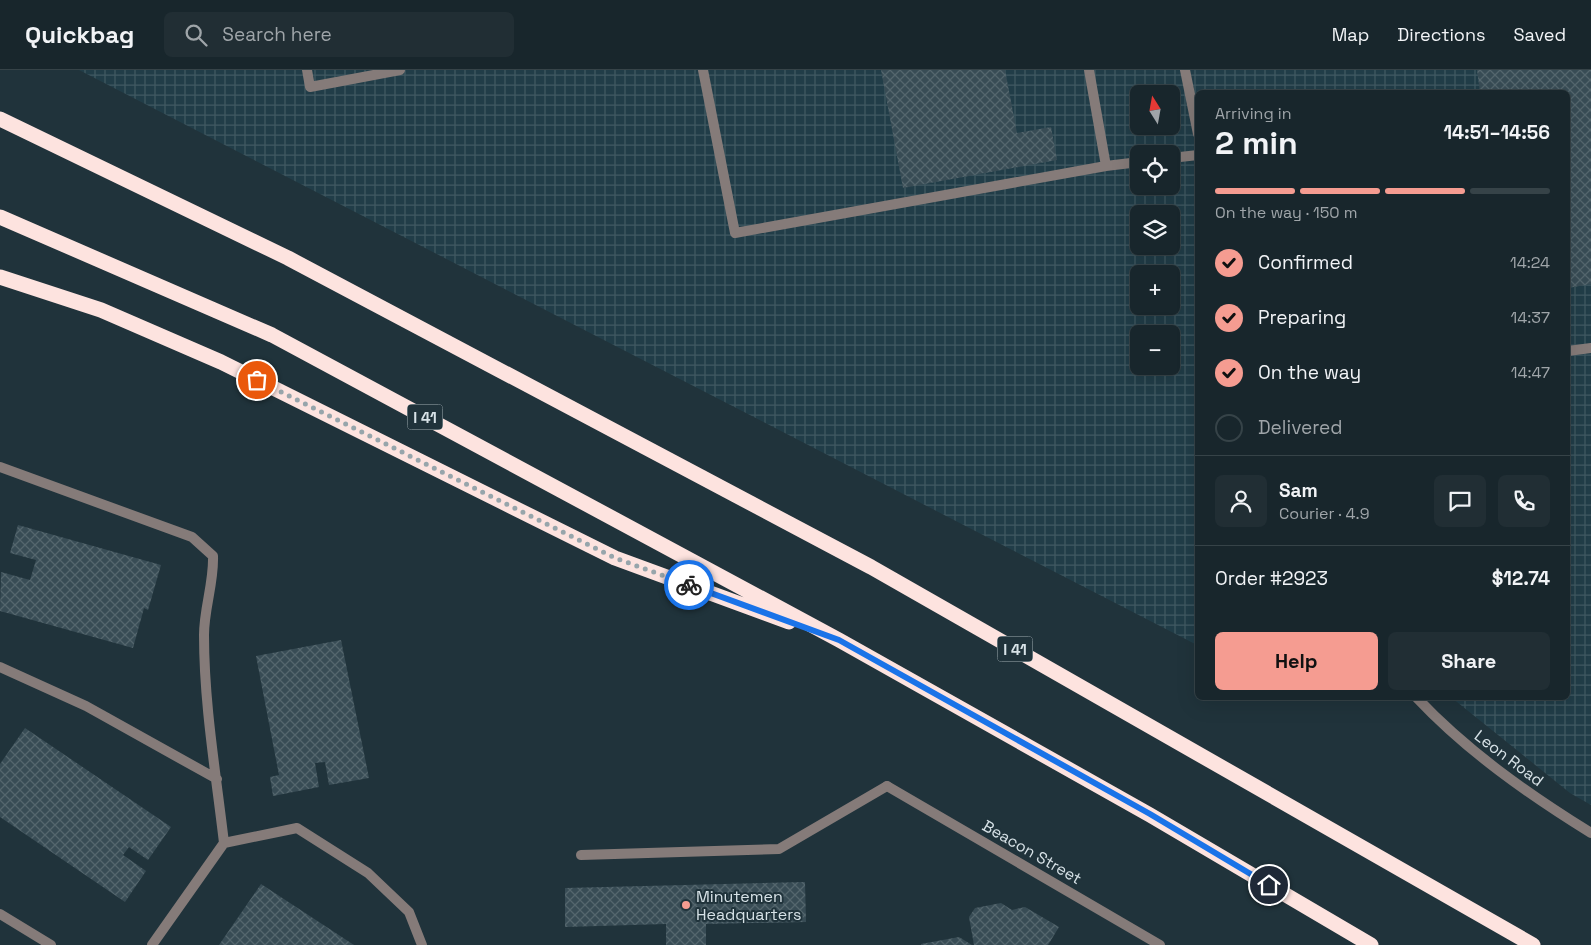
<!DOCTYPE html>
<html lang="en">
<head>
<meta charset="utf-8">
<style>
	:root { --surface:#18262c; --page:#212e34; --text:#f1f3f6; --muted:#9fa5a9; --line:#364348; --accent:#f59c91 }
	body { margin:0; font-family:"Space Grotesk",sans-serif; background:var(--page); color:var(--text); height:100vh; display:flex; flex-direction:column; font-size:19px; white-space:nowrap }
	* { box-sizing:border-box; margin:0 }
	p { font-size:16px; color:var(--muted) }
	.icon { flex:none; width:28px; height:28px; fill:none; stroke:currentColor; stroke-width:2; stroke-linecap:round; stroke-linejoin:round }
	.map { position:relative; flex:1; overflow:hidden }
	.panel { position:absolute; left:1195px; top:20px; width:375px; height:610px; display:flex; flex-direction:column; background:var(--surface); border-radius:8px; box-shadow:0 5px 20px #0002,0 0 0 1px var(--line) }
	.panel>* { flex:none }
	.needle { width:32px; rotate:349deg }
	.tools { position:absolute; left:1130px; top:15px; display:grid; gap:10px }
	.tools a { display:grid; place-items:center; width:50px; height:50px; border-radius:8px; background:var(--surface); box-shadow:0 5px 20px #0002,0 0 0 1px var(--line); font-size:25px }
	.pin { position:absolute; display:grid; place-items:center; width:42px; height:42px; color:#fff; margin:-21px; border:2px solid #fff; border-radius:50%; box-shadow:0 1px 5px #0007 }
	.courier { position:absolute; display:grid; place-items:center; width:50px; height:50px; margin:-25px; border:4px solid #1a73e8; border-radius:50%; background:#fff; color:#222; box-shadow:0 1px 6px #0007 }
	.head em { font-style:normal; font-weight:600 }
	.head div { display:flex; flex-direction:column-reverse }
	.head { display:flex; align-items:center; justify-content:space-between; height:85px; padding:0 20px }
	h1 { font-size:32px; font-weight:600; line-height:38px }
	.bar { display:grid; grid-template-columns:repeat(4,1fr); gap:8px 5px; align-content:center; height:60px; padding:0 20px }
	.bar i { height:6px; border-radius:4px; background:var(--line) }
	.bar .current { background:var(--accent) }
	.bar p { grid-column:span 4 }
	.line { display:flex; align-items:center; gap:12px; padding:0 20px; border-top:1px solid var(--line) }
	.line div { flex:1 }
	.round { display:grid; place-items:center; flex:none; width:52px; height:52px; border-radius:8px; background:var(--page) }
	ol { padding:0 20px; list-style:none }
	li { display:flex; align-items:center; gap:15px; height:55px }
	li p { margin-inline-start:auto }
	li .icon { padding:5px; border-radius:50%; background:var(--accent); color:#111; stroke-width:4 }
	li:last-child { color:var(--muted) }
	li i { width:28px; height:28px; border:2px solid var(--line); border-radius:50% }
	.action { display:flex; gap:10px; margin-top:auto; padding:10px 20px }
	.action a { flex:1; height:58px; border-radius:8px; background:var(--accent); color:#111; font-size:20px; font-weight:600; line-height:58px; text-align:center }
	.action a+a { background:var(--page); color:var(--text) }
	header { display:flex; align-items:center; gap:30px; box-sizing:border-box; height:70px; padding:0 25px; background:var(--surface); border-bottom:1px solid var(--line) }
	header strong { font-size:24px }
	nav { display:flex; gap:28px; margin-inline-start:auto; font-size:18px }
	.search { width:350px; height:45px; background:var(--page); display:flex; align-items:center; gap:12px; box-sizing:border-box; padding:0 18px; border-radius:8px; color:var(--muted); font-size:19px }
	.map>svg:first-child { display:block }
	.industrial { fill:url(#industrial-grid); fill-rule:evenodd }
	.building { fill:url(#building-cross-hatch) }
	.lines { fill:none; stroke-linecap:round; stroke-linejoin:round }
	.service { stroke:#857b79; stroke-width:10 }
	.minor { stroke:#857b79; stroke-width:10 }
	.tertiary { stroke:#857b79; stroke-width:10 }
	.motorway { stroke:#fde3df; stroke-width:15 }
	.done { stroke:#97a5ab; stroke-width:5; stroke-dasharray:0 9 }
	.route { stroke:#1a73e8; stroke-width:6 }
	.poi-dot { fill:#f59c91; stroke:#20333b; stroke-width:2 }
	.labels { text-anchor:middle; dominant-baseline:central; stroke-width:4; stroke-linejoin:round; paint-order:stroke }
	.shield { fill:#20333b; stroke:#a0aeb3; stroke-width:1 }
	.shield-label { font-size:15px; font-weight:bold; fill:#d7e2e7 }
	.street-label { font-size:16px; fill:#d7e2e7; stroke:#20333b }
	.poi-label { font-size:16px; fill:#d7e2e7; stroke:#20333b; text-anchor:start }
</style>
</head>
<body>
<header>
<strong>Quickbag</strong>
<div class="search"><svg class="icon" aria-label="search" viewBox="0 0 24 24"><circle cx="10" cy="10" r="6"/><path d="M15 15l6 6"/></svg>Search here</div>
<nav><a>Map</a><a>Directions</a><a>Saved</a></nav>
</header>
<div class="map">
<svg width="1591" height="875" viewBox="0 0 1591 875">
	<defs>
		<pattern id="industrial-grid" width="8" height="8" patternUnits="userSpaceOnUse" patternTransform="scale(1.25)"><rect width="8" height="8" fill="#213d48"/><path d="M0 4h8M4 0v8" fill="none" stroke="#405962"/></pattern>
		<pattern id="building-cross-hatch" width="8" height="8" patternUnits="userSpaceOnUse" patternTransform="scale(1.25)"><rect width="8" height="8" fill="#384c55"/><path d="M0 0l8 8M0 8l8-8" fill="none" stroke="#54666d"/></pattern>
	</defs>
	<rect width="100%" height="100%" fill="#20333b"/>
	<!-- industrial -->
	<path class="industrial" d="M79 0H1591V735L1570 723 1452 628H1568V22H1198L1197 575ZM1139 24H1171V56H1139ZM1139 84H1171V116H1139ZM1139 144H1171V176H1139ZM1139 204H1171V236H1139ZM1139 264H1171V296H1139Z"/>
	<!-- building -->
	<path class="building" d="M881 0H1005L1017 63 1051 57 1057 90 903 118Z
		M1477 0H1591V214L1568 218V22H1480Z
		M18 455 161 495 148 540 144 538 133 578 0 541 1 502 30 510 36 490 10 483Z
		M341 570 369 708 329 715 325 692 315 693 319 717 273 726 270 707 279 705 256 586Z
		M25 658 171 757 148 790 129 777 123 785 146 801 125 832 0 747V694Z
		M805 812 806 852 706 854V875H666V854L565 857V818Z
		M261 814 354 875H219Z
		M1001 833 1012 840 1025 837 1059 857 1048 875H974L969 847 975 838Z
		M959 867 972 875H921V874Z"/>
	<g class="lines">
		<!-- service -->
		<path class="service" d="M307 0 310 17 400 0
			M703 0 735 163 1106 96 1089 0
			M1171 88 1198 85
			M1106 96 1139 92
			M1568 281 1591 278
			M0 397 192 467 213 486C214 513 204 538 204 565 204 634 216 704 224 773L152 875
			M0 597 86 636 217 709
			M224 773 297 758 368 803 409 842 422 875
			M581 785 779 779 887 716"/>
		<!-- minor -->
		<path class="minor" d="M1185 0 1198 64
			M1417 628C1467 681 1528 724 1591 763
			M887 716 1160 875"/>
		<!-- tertiary -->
		<path class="tertiary" d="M0 844 51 875"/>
		<!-- motorway -->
		<path class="motorway" d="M0 49 288 188 871 497 1533 875
			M0 147 272 265 839 570 1150 745 1371 875
			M0 207 101 240 221 292 615 488 789 552"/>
	</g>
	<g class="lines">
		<!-- done -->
		<path class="done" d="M257 310 615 488 689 515"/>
		<!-- route -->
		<path class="route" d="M689 515 839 570 1150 744 1269 815"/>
	</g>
	<!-- markers -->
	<circle class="poi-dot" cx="686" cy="835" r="5"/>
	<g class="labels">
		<!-- shield labels -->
		<g class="shield">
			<rect x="407.5" y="334.5" width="35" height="25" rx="4"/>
			<rect x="997.5" y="566.5" width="35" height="25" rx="4"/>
		</g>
		<g class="shield-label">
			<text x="425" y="347">I 41</text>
			<text x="1015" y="579">I 41</text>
		</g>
		<!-- street labels -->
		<g class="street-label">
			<text transform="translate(1509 688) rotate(37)">Leon Road</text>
			<text transform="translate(1032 782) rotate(30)">Beacon Street</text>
		</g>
		<!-- poi labels -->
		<g class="poi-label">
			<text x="696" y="826">Minutemen<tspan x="696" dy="18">Headquarters</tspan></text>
		</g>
	</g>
</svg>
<div class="tools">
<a><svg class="needle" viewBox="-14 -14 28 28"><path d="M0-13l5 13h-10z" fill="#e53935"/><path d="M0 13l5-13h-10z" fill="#9fa5a9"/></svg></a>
<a><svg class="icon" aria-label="locate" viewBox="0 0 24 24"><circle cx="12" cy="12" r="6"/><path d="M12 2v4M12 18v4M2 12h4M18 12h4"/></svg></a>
<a><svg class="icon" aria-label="layers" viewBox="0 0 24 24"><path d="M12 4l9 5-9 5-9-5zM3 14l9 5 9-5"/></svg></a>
<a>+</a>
<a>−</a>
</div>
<div class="pin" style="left:257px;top:310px;background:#ea580c"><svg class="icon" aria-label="bag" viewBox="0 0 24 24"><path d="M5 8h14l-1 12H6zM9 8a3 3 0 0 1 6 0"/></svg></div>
<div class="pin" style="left:1269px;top:815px;background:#1f2937"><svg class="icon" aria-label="home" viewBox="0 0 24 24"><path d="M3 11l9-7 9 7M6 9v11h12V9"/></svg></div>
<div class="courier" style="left:689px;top:515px"><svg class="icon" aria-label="bike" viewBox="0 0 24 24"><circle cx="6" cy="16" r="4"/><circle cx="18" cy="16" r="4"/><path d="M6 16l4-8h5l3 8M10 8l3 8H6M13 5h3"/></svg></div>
<section class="panel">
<div class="head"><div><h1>2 min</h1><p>Arriving in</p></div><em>14:51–14:56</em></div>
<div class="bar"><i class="current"></i><i class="current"></i><i class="current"></i><i></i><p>On the way · 150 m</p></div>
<ol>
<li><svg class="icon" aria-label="check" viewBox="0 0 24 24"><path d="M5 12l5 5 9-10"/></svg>Confirmed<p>14:24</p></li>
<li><svg class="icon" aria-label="check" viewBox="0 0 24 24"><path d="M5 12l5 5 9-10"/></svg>Preparing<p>14:37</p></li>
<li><svg class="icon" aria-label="check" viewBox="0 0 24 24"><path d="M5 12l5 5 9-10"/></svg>On the way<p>14:47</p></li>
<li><i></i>Delivered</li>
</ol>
<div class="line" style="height:90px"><a class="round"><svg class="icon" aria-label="person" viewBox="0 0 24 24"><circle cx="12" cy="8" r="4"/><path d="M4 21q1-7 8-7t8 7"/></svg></a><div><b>Sam</b><p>Courier · 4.9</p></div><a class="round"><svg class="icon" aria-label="chat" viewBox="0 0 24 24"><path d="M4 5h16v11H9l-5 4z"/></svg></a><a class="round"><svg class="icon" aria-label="phone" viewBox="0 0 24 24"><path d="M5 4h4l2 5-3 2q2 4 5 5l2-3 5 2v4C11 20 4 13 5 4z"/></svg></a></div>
<div class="line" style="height:65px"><div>Order #2923</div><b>$12.74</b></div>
<div class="action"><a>Help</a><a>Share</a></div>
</section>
</div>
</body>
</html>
